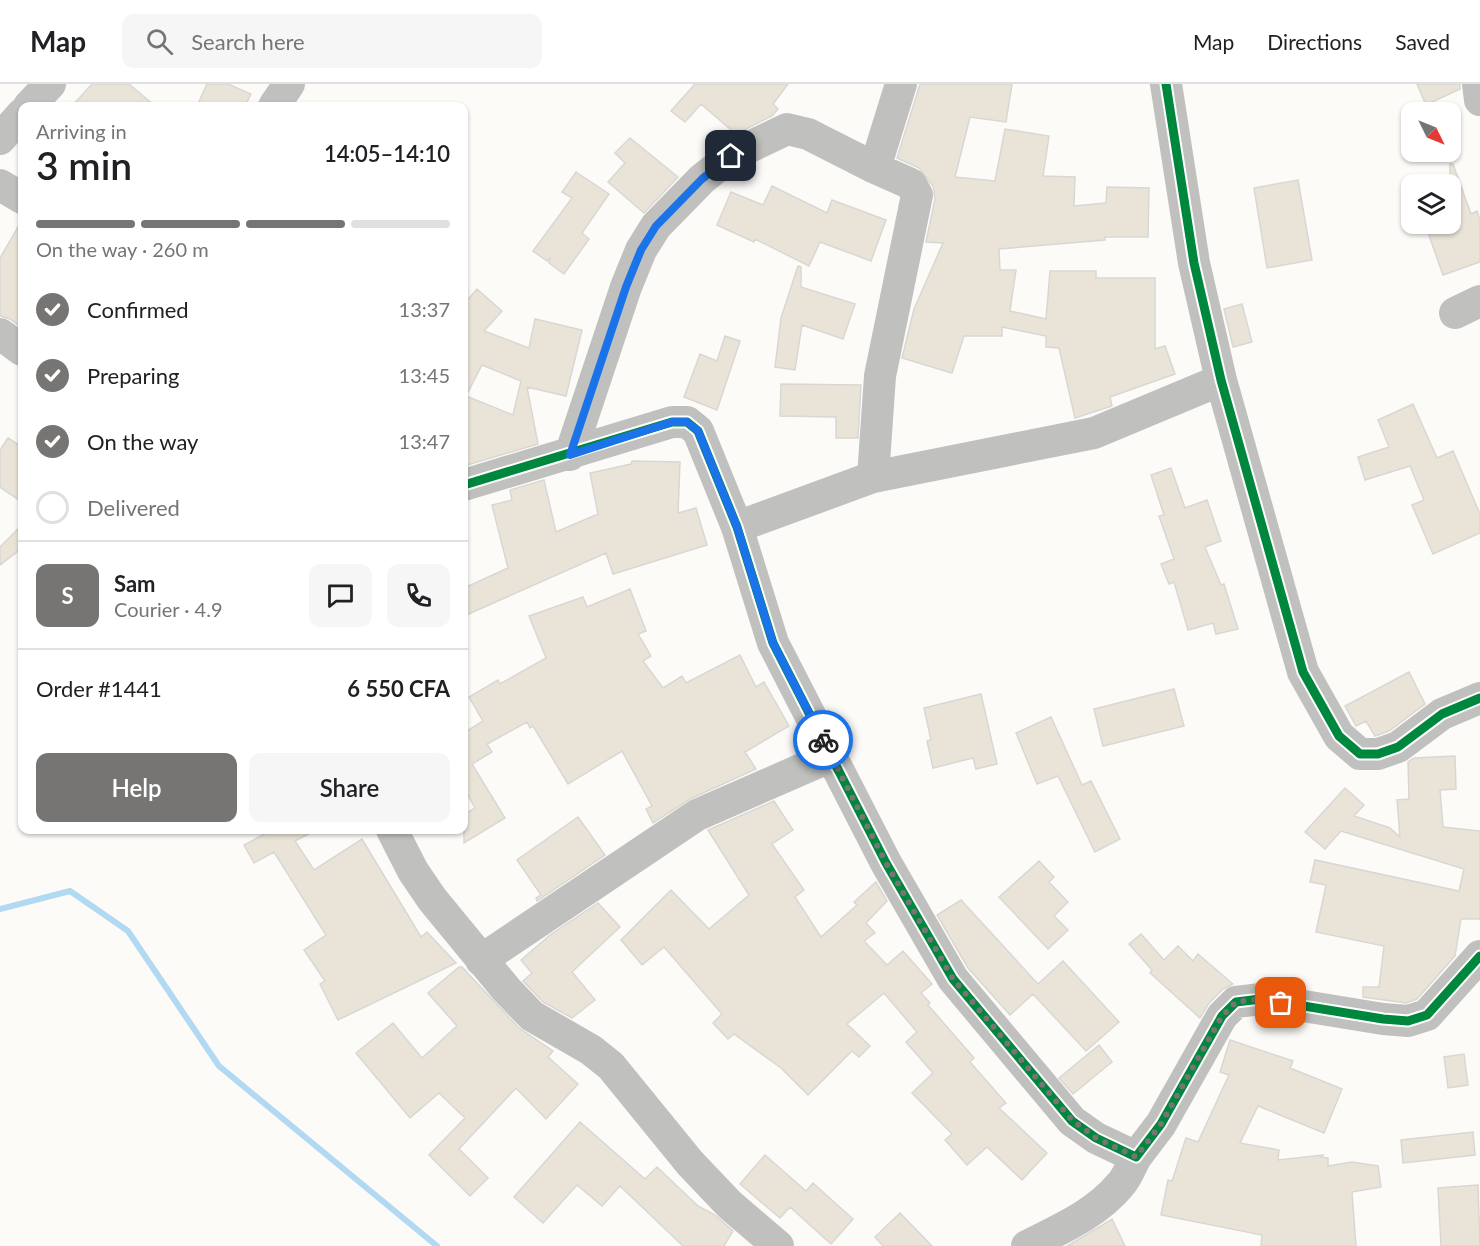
<!DOCTYPE html>
<html lang="en">
<head>
<meta charset="utf-8">
<style>
	:root { --surface:#fff; --page:#f6f6f6; --text:#202124; --muted:#757577; --line:#e0e0e0; --accent:#767573 }
	body { margin:0; font-family:Lato,sans-serif; background:var(--page); color:var(--text); height:100vh; display:flex; flex-direction:column; font-size:22px; white-space:nowrap }
	* { box-sizing:border-box; margin:0 }
	p { font-size:20px; color:var(--muted) }
	.icon { flex:none; width:33px; height:33px; fill:none; stroke:currentColor; stroke-width:2; stroke-linecap:round; stroke-linejoin:round }
	.map { position:relative; flex:1; overflow:hidden }
	.drawer { position:absolute; left:18px; top:18px; width:450px; height:732px; display:flex; flex-direction:column; background:var(--surface); border-radius:12px; box-shadow:0 2px 4px #0004 }
	.drawer>* { flex:none }
	.needle { width:39px; rotate:133deg }
	.buttons { position:absolute; left:1401px; top:18px; display:grid; gap:12px }
	.buttons a { display:grid; place-items:center; width:60px; height:60px; border-radius:12px; background:var(--surface); box-shadow:0 2px 4px #0004; font-size:30px }
	.pin { position:absolute; display:grid; place-items:center; width:51px; height:51px; color:#fff; margin:-26px; border-radius:12px; box-shadow:0 3px 9px #0006 }
	.courier { position:absolute; display:grid; place-items:center; width:60px; height:60px; margin:-30px; border:4px solid #1a73e8; border-radius:50%; background:#fff; color:#222; box-shadow:0 2px 8px #0007 }
	.head em { font-style:normal; font-weight:600 }
	.head div { display:flex; flex-direction:column-reverse }
	.head { display:flex; align-items:center; justify-content:space-between; height:102px; padding:0 18px }
	h1 { font-size:39px; font-weight:600; line-height:45px }
	.bar { display:grid; grid-template-columns:repeat(4,1fr); gap:9px 6px; align-content:center; height:72px; padding:0 18px }
	.bar i { height:8px; border-radius:4px; background:var(--line) }
	.bar .current { background:var(--accent) }
	.bar p { grid-column:span 4 }
	.line { display:flex; align-items:center; gap:15px; padding:0 18px; border-top:2px solid var(--line) }
	.line div { flex:1 }
	.round { display:grid; place-items:center; flex:none; width:63px; height:63px; border-radius:12px; background:var(--page) }
	ol { padding:0 18px; list-style:none }
	li { display:flex; align-items:center; gap:18px; height:66px }
	li p { margin-inline-start:auto }
	li .icon { padding:6px; border-radius:50%; background:var(--accent); color:#fff; stroke-width:4 }
	li:last-child { color:var(--muted) }
	li i { width:33px; height:33px; border:3px solid var(--line); border-radius:50% }
	.button { display:flex; gap:12px; margin-top:auto; padding:12px 18px }
	.button a { flex:1; height:69px; border-radius:12px; background:var(--accent); color:#fff; font-size:24px; font-weight:600; line-height:69px; text-align:center }
	.button a+a { background:var(--page); color:var(--text) }
	header { display:flex; align-items:center; gap:36px; box-sizing:border-box; height:84px; padding:0 30px; background:var(--surface); border-bottom:2px solid var(--line) }
	header strong { font-size:28px }
	nav { display:flex; gap:33px; margin-inline-start:auto; font-size:21px }
	.search { width:420px; height:54px; background:var(--page); display:flex; align-items:center; gap:15px; box-sizing:border-box; padding:0 21px; border-radius:12px; color:var(--muted); font-size:22px }
	.map>svg:first-child { display:block }
	.lines { fill:none; stroke-linecap:round; stroke-linejoin:round }
	.stream { stroke:#b1d9f2; stroke-width:6 }
	.building { fill:#eae4d8; stroke:#d8d7d4; stroke-width:1.5; fill-rule:evenodd }
	.minor { stroke:#c0c0bf; stroke-width:32 }
	.cycleway-casing { stroke:#fff; stroke-width:13 }
	.cycleway { stroke:#00873e; stroke-width:9 }
	.done { stroke:#767573; stroke-width:6; stroke-dasharray:0 10.8 }
	.route { stroke:#1a73e8; stroke-width:8 }
</style>
</head>
<body>
<header>
<strong>Map</strong>
<div class="search"><svg class="icon" aria-label="search" viewBox="0 0 24 24"><circle cx="10" cy="10" r="6"/><path d="M15 15l6 6"/></svg>Search here</div>
<nav><a>Map</a><a>Directions</a><a>Saved</a></nav>
</header>
<div class="map">
<svg width="1480" height="1162" viewBox="0 0 1480 1162">
	<rect width="100%" height="100%" fill="#fdfbf8"/>
	<g class="lines">
		<!-- stream -->
		<path class="stream" d="M0 825 70 807 128 847 219 982 437 1162"/>
	</g>
	<!-- building -->
	<path class="building" d="M92 0H129L155 22H72Z
		M207 0H228L251 10 245 22H197Z
		M695 0H788L773 20 778 25 772 32 736 50 701 20 685 38 671 27Z
		M920 0H1012L1006 38 970 33 955 93 995 97 1005 45 1049 52 1043 92 1075 93 1074 122 1106 119 1107 103 1149 104 1148 153H1105V156L999 165 1000 186H1016L1010 227 1046 235 1050 187H1096V194H1155V265L1165 262 1175 290 1110 313 1112 322 1075 334 1059 264 1046 263V252L1002 243V252H964L952 289 902 274 914 225 943 159 926 158 935 115 933 102 919 84 897 74Z
		M1417 0H1460V5L1426 21Z
		M630 54 678 93 644 129 608 98 625 79 615 69Z
		M1450 80H1453L1471 130 1477 127 1480 136V178L1443 191 1425 140H1450Z
		M576 88 609 110 582 149 589 155 564 190 549 179 550 174 547 177 533 167 572 114 562 108Z
		M1298 96 1312 176 1267 184 1254 104Z
		M772 102 827 129 832 116 886 136 871 177 820 158 809 182 755 155 754 158 717 141 731 108 763 121Z
		M22 136V244L10 235 0 232V174Z
		M798 182 801 183V203L855 220 843 255 802 241 795 286 775 283 781 234Z
		M477 205 502 227 484 247 529 264 535 235 582 246 566 312 527 303 538 360 464 382V220ZM482 281 521 297 513 331 466 312Z
		M1242 220 1252 258 1233 263 1224 225Z
		M725 252 740 257 717 326 684 313 700 270 717 277Z
		M781 300 861 301 858 354H836V333L780 332Z
		M1413 320 1437 374 1453 367 1480 430V449L1433 470 1412 421 1424 416 1410 382 1365 396 1358 373 1389 363 1378 336Z
		M8 354 22 363V418L0 403V366Z
		M632 377 680 378 678 429 696 424 707 461 613 490 606 469 464 532V504L508 484 492 421 512 416 510 406 544 396 556 448 598 430 590 389 631 380Z
		M1171 384 1185 424 1207 416 1221 457 1205 463 1221 501 1224 500 1238 545 1216 550 1213 539 1188 546 1174 498 1169 500 1161 480 1174 475 1159 432 1164 431 1151 391Z
		M22 441V464L0 481V463Z
		M630 505 646 547 638 550 651 572 643 577 663 604 682 592 686 599 740 571 756 603 764 598 789 642 745 668 756 685 690 715 653 739 646 725 652 722 622 667 568 700 533 642 530 644 527 638 487 660 492 668 472 680 505 734 464 759V731L475 724 464 704V649L483 637 469 613 498 596 500 600 546 574 529 532 583 513 587 523Z
		M1409 588 1425 620 1389 647 1375 652 1366 637 1356 642 1345 622Z
		M1174 605 1184 642 1103 662 1094 625Z
		M981 610 997 680 976 685 973 674 933 684 927 657 931 656 924 624Z
		M1051 633 1082 701 1091 697 1120 755 1095 768 1058 692 1037 700 1016 649Z
		M1455 672 1456 705 1440 706 1443 743 1480 747V835H1461L1455 872 1417 915 1406 919 1363 913V903H1379L1384 862 1316 848 1326 801 1310 798 1315 776 1459 807 1464 785 1341 747 1325 765 1305 748 1345 704 1364 721 1354 732 1390 744 1400 753 1397 716 1409 715 1408 678 1414 674Z
		M774 717 793 746 772 760 804 806 795 813 821 853 857 821 854 818 876 798 887 817 866 839 875 849 864 857 887 881 903 867 932 900 921 909 930 919 928 921 974 974 970 978 1006 1019 999 1024 1047 1069 1022 1096 987 1063 967 1081 945 1056 952 1050 912 1009 933 989 906 958 917 948 884 909 847 940 870 962 859 973 852 967 808 1011 781 984 734 950 728 955 713 939 722 930 664 863 642 881 621 856 671 806 709 845 749 811 708 746Z
		M578 733 605 771 537 817 536 814 541 811 517 776Z
		M272 746H316L295 757 314 786 362 755 421 853 427 848 456 879 338 936 320 900 325 897 304 866 326 851 274 768 254 779 244 761Z
		M1039 777 1054 793 1049 798 1068 818 1054 832 1068 846 1048 865 999 813Z
		M961 816 1038 900 1063 877 1119 938 1086 967 1033 910 1010 931 968 884 937 831Z
		M598 819 620 843 572 888 595 916 572 934 543 918 523 897 532 889 521 876 550 851Z
		M1141 850 1164 876 1178 862 1193 877 1198 870 1233 900 1223 905 1209 919 1200 934 1150 889 1152 886 1129 860Z
		M459 883H462L519 944 553 967 548 973 578 1000 546 1035 516 1004 459 1065 488 1094 470 1112 429 1071 465 1034 439 1009 410 1034 356 969 393 939 422 974 457 942 428 909Z
		M1230 956 1293 977 1290 984 1342 1005 1324 1049 1258 1022 1240 1059 1279 1066 1278 1076 1323 1071 1321 1073 1328 1074V1082L1352 1078 1378 1082 1381 1103 1352 1108 1356 1162H1261L1262 1151 1161 1131 1168 1096 1172 1097 1186 1054 1198 1058 1229 991 1220 988Z
		M1099 961 1112 978 1073 1010 1059 994Z
		M1464 970 1468 1001 1448 1004 1444 973Z
		M580 1038 645 1095 657 1083 698 1122 715 1131 733 1147 724 1162H683L620 1102 602 1122 577 1101 543 1139 514 1113Z
		M1473 1048 1475 1071 1403 1079 1401 1056Z
		M765 1071 806 1107 813 1099 853 1135 831 1160 790 1123 780 1134 740 1100Z
		M1478 1101 1480 1162H1441L1438 1104Z
		M900 1129 932 1162H883L875 1153Z
		M1112 1135 1125 1162H1067L1086 1151Z"/>
	<g class="lines">
		<!-- minor -->
		<path class="minor" d="M1166 0 1194 179 1221 296 1303 588 1339 652 1360 670H1378L1398 663 1442 630 1480 614
			M1478 0 1480 16
			M29 22 50 0
			M274 22 289 0
			M0 55 22 30
			M0 101 22 114
			M1455 229 1480 217
			M0 250 22 266
			M570 371 626 203 641 166 656 142 702 95 731 72 787 45 808 50 875 84
			M873 393 880 292 917 111 911 100 875 84 901 0
			M464 401 672 338H687L698 347 737 443 773 559 886 779 953 895 1072 1037 1096 1054 1136 1073 1161 1040 1222 932 1236 918 1261 915 1383 935 1408 937 1427 931 1480 872
			M737 443 873 393 1094 349 1221 296
			M392 746 413 787 432 815 506 905 532 932 591 966 611 982 690 1079 730 1121 778 1162
			M481 876 697 731 832 672
			M1027 1162C1060 1145 1096 1130 1120 1101 1127 1094 1131 1082 1136 1073"/>
		<!-- cycleway casing -->
		<g class="cycleway-casing">
			<path id="cycleway" d="M1166 0 1194 179 1221 296 1303 588 1339 652 1360 670H1378L1398 663 1442 630 1480 614
				M464 401 672 338H687L698 347 737 443 773 559 886 779 953 895 1072 1037 1096 1054 1136 1073 1161 1040 1222 932 1236 918 1261 915 1383 935 1408 937 1427 931 1480 872"/>
		</g>
		<!-- cycleway -->
		<use href="#cycleway" class="cycleway"/>
	</g>
	<g class="lines">
		<!-- done -->
		<path class="done" d="M823 656 886 779 953 895 1072 1036 1096 1054 1136 1073 1161 1040 1222 932 1236 918 1261 915 1281 919"/>
		<!-- route -->
		<path class="route" d="M731 72 702 95 656 142 641 166 626 203 570 371 672 338H687L698 347 737 443 773 559 823 656"/>
	</g>
</svg>
<div class="buttons">
<a><svg class="needle" viewBox="-14 -14 28 28"><path d="M0-13l5 13h-10z" fill="#e53935"/><path d="M0 13l5-13h-10z" fill="#757577"/></svg></a>
<a><svg class="icon" aria-label="layers" viewBox="0 0 24 24"><path d="M12 4l9 5-9 5-9-5zM3 14l9 5 9-5"/></svg></a>
</div>
<div class="pin" style="left:1281px;top:919px;background:#ea580c"><svg class="icon" aria-label="bag" viewBox="0 0 24 24"><path d="M5 8h14l-1 12H6zM9 8a3 3 0 0 1 6 0"/></svg></div>
<div class="pin" style="left:731px;top:72px;background:#1f2937"><svg class="icon" aria-label="home" viewBox="0 0 24 24"><path d="M3 11l9-7 9 7M6 9v11h12V9"/></svg></div>
<div class="courier" style="left:823px;top:656px"><svg class="icon" aria-label="bike" viewBox="0 0 24 24"><circle cx="6" cy="16" r="4"/><circle cx="18" cy="16" r="4"/><path d="M6 16l4-8h5l3 8M10 8l3 8H6M13 5h3"/></svg></div>
<section class="drawer">
<div class="head"><div><h1>3 min</h1><p>Arriving in</p></div><em>14:05–14:10</em></div>
<div class="bar"><i class="current"></i><i class="current"></i><i class="current"></i><i></i><p>On the way · 260 m</p></div>
<ol>
<li><svg class="icon" aria-label="check" viewBox="0 0 24 24"><path d="M5 12l5 5 9-10"/></svg>Confirmed<p>13:37</p></li>
<li><svg class="icon" aria-label="check" viewBox="0 0 24 24"><path d="M5 12l5 5 9-10"/></svg>Preparing<p>13:45</p></li>
<li><svg class="icon" aria-label="check" viewBox="0 0 24 24"><path d="M5 12l5 5 9-10"/></svg>On the way<p>13:47</p></li>
<li><i></i>Delivered</li>
</ol>
<div class="line" style="height:108px"><b class="round" style="background:var(--accent);color:#fff">S</b><div><b>Sam</b><p>Courier · 4.9</p></div><a class="round"><svg class="icon" aria-label="chat" viewBox="0 0 24 24"><path d="M4 5h16v11H9l-5 4z"/></svg></a><a class="round"><svg class="icon" aria-label="phone" viewBox="0 0 24 24"><path d="M5 4h4l2 5-3 2q2 4 5 5l2-3 5 2v4C11 20 4 13 5 4z"/></svg></a></div>
<div class="line" style="height:78px"><div>Order #1441</div><b>6 550 CFA</b></div>
<div class="button"><a>Help</a><a>Share</a></div>
</section>
</div>
</body>
</html>
